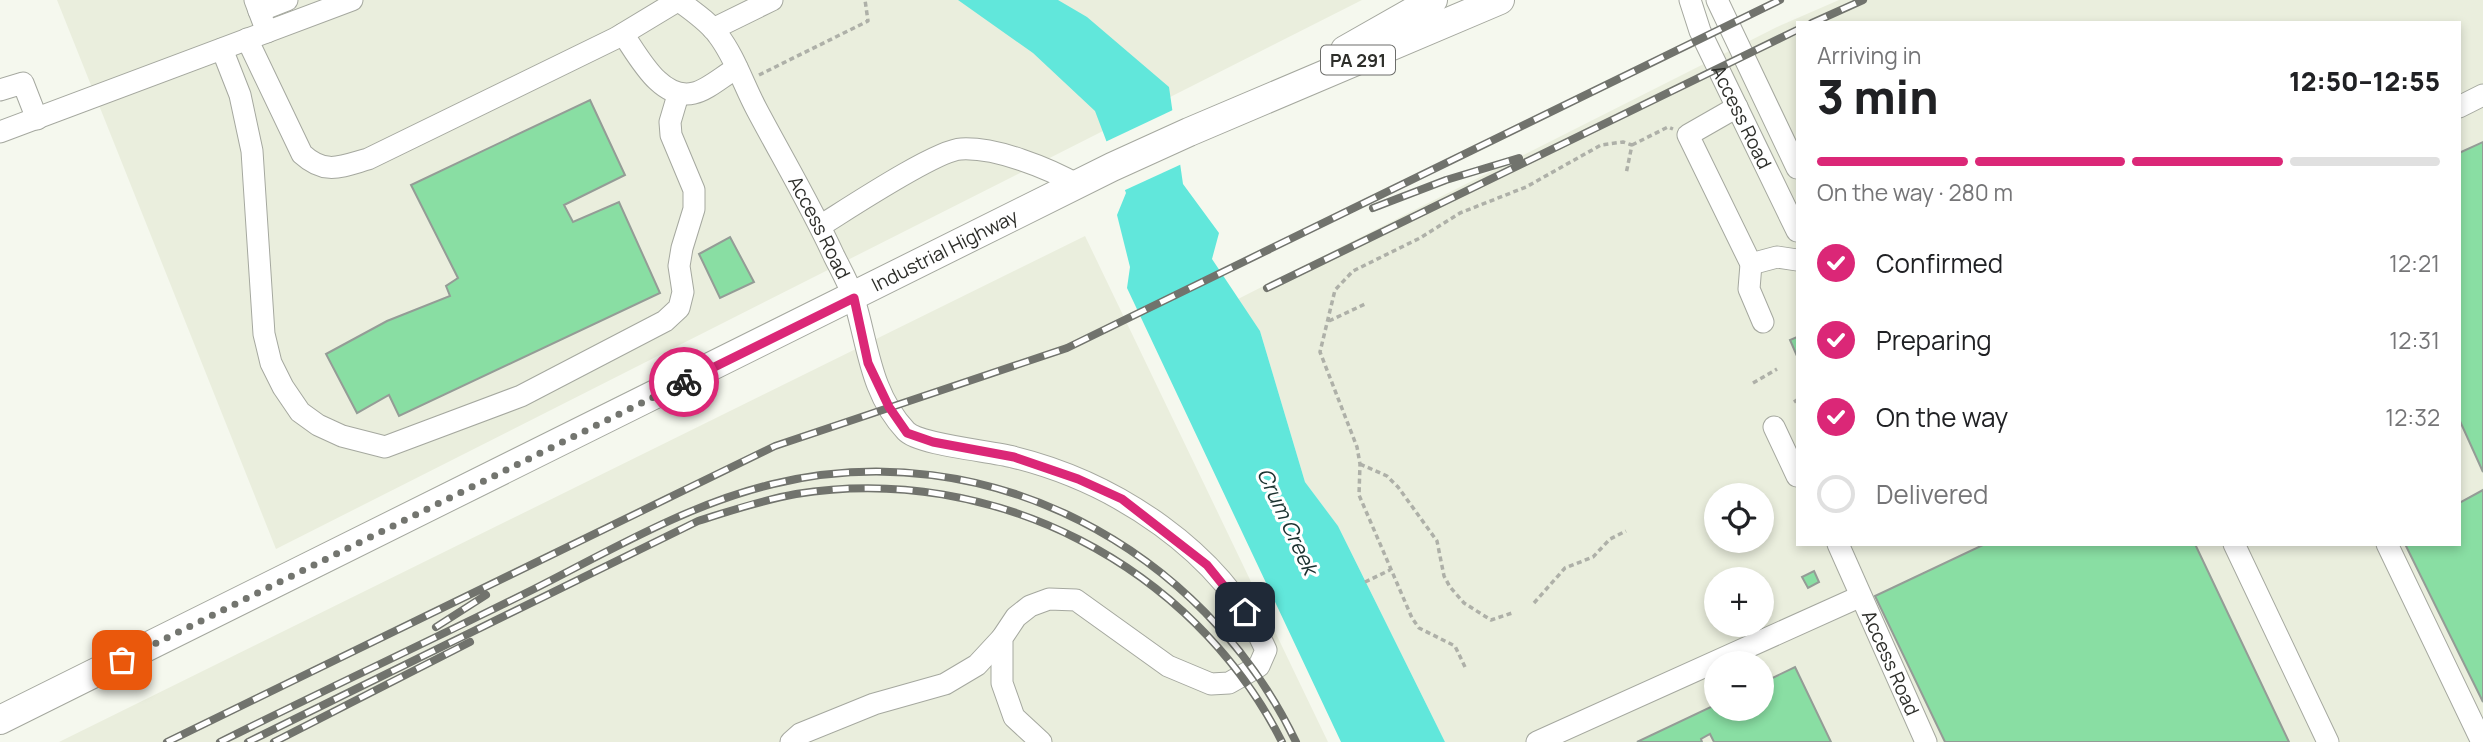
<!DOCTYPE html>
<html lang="en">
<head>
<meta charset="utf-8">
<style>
	:root { --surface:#fff; --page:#f2f2f2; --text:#202124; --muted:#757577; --line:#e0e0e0; --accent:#db2777 }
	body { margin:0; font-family:Manrope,sans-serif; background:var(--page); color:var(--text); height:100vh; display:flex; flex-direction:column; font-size:26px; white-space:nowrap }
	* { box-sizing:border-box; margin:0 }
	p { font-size:23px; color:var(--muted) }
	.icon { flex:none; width:38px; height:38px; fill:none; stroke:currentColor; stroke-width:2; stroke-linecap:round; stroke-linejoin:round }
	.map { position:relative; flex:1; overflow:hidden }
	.side { position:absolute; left:1796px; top:21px; width:665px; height:525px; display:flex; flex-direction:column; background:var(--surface); border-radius:0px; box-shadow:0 4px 10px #0003 }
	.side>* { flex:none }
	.buttons { position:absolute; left:1704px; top:483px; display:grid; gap:14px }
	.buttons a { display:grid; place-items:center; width:70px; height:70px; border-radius:50%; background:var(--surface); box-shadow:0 4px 10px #0003; font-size:35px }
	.pin { position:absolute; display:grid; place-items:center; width:60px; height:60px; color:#fff; margin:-30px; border-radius:14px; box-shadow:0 4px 10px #0006 }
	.courier { position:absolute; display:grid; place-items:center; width:70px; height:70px; margin:-35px; border:5px solid #db2777; border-radius:50%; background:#fff; color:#222; box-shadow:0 2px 9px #0007 }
	.overview em { font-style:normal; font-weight:800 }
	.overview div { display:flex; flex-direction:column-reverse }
	.overview { display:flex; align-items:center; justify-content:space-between; height:119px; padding:0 21px }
	h1 { font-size:46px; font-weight:800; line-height:52px }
	.bar { display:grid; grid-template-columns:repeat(4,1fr); gap:10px 7px; align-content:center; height:84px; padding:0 21px }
	.bar i { height:9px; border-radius:5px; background:var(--line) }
	.bar .selected { background:var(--accent) }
	.bar p { grid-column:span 4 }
	ol { padding:0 21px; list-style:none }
	li { display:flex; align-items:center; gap:21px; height:77px }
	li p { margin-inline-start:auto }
	li .icon { padding:7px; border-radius:50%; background:var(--accent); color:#fff; stroke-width:4 }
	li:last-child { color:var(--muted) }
	li i { width:38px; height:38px; border:4px solid var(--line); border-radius:50% }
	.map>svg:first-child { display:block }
	.built { fill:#eaeedd; fill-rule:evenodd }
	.water { fill:#61e7db }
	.pier { fill:#f5f8ee }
	.building { fill:#89dea3; stroke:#949c96; stroke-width:2 }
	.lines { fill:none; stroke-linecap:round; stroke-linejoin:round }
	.minor-casing { stroke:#a5a89f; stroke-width:23 }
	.major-casing { stroke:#a5a89f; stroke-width:30 }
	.path { stroke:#aeb0a8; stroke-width:3.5; stroke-dasharray:5 3.5; stroke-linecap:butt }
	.minor { stroke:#fff; stroke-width:21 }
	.major { stroke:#fff; stroke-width:28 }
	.rail-casing { stroke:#71736d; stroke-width:8 }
	.rail { stroke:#fff; stroke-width:5; stroke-dasharray:16; stroke-linecap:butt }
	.done { stroke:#73756f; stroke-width:7; stroke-dasharray:0 12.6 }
	.route { stroke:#db2777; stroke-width:9 }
	.labels { text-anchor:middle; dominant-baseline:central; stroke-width:6; stroke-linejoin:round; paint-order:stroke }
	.shield { fill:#fff; stroke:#6c6d6a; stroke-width:2 }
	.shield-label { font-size:18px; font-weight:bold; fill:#2d2e2a }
	.street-label { font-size:19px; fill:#2d2e2a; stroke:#fff }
	.water-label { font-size:21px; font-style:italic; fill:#1a312f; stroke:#fff }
</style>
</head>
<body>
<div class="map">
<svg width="2483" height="742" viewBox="0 0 2483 742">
	<rect width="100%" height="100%" fill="#f5f8ee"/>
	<!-- built -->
	<path class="built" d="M57 0H1362L276 549Z
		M1839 0H2483V742H1445L1338 526 1305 482 1260 331 1238 299 1777 27ZM1797 23H2459V544H1797ZM1717 495H1762V541H1717ZM1717 579H1762V625H1717ZM1717 663H1762V709H1717Z
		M1085 236 1328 742H59Z"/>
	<!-- water -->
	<path class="water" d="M958 0H1058L1087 17 1169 87 1183 184 1219 233 1212 259 1260 331 1305 482 1338 526 1445 742H1341L1127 288 1130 267 1117 215 1126 193 1095 111 1033 53Z"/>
	<!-- pier -->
	<path class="pier" d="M1175 109 1184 163 1123 191 1103 143Z"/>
	<!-- building -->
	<path class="building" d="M590 100 625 175 564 205 573 222 619 202 660 293 399 416 389 395 357 413 326 354 387 321 450 296 446 286 458 278 411 185Z
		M2483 142V472L2459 419V153Z
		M730 237 754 282 720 298 699 254Z
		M1797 337V356L1790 340Z
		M2483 490V702L2405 544H2459V503Z
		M1985 544H2195L2289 742H1945L1875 596Z
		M1814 571 1819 582 1808 588 1802 577Z
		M1795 667 1831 742H1714L1710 734 1701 739 1702 742H1637L1717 704V709H1762V683Z"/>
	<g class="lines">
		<!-- minor casing -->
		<g class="minor-casing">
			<g id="minor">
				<path d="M255 0 267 32"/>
				<path id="s1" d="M678 0C692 11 708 21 718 35 735 57 744 86 757 110 783 159 811 206 834 256 841 270 849 284 854 299 868 344 870 393 906 431 919 445 991 451 1013 457 1115 482 1222 551 1266 650L1259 666 1229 683 1211 684 1168 666 1076 600 1049 599 1030 606 1016 617 1002 638V683L1014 717 1041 742"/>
				<path id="s2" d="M1690 0 1700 31 1797 231"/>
				<path d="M1717 0 1797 168"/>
				<path d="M259 11 287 0"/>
				<path d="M713 29 772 0"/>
				<path d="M623 34C639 57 661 101 694 93 708 90 724 75 737 68"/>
				<path d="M247 39 302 154C325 175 340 167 368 159L616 38 679 0"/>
				<path d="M222 49 240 95 252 151 264 334 271 363 283 387 300 412 318 425 342 436 385 447 521 396 665 321 679 308 683 292 679 266 682 248 694 209V190L671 135 670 122 678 95"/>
				<path d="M0 90 23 83 37 119"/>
				<path d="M1737 107 1688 135 1751 264 1749 289 1763 322"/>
				<path d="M2459 107 2483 95"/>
				<path d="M0 132 352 0"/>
				<path d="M820 226C846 210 936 150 961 149 996 147 1048 168 1078 185"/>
				<path d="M1751 264 1777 257 1797 260"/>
				<path d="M1774 427 1797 476"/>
				<path id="s3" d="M1838 544 1926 742"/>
				<path d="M2234 544 2328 742"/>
				<path d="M2387 544 2482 742"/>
				<path d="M791 742 800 734 874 704 945 684 977 665 1002 638"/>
				<path d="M1537 742 1859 597"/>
			</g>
		</g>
		<!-- major casing -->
		<g class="major-casing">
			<g id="major">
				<path d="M1345 50 1433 0"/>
				<path id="s4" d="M0 720 1112 167 1189 132 1500 0"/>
			</g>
		</g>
		<!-- path -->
		<path class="path" d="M759 75 868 21 865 0
			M1632 145 1668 127 1673 129
			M1329 321 1365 304
			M1753 383 1777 369
			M1794 402 1797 400
			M1360 464 1387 476 1398 487 1437 541 1444 576 1450 587 1464 603 1491 620 1512 613
			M1365 582 1390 570
			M1534 603 1565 568 1593 557 1610 539 1626 531
			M1465 667 1455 646 1419 628 1412 618 1359 495 1360 464 1357 447 1320 352 1335 290 1353 271 1420 238 1460 213 1526 187 1601 145 1623 142 1632 145 1626 174"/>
		<!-- minor -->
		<use href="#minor" class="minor"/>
		<!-- major -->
		<use href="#major" class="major"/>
		<!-- rail casing -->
		<g class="rail-casing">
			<path id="rail" d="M1812 23 1863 0
				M1373 208 1446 180 1519 158
				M1267 288 1797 30
				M436 627 486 595
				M167 742 775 446 1067 348 1780 0
				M220 742C324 690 430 641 534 589 611 550 689 504 773 484 987 432 1203 548 1296 742
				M248 742 698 521C730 511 762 500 796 494 992 462 1193 565 1282 742
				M274 742 470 642"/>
		</g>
		<!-- rail -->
		<use href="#rail" class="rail"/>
	</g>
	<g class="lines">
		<!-- done -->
		<path class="done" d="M122 660 684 382"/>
		<!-- route -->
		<path class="route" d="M684 382 854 298 868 363 889 407 907 433 933 442 1014 457 1078 479 1122 499 1207 565 1245 612"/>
	</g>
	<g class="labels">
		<!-- shield labels -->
		<rect class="shield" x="1321" y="45.5" width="74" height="29" rx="5"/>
		<g class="shield-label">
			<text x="1358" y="60">PA 291</text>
		</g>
		<!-- street labels -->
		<g class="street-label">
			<text stroke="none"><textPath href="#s2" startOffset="128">Access Road</textPath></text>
			<text stroke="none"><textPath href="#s1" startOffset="271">Access Road</textPath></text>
			<text stroke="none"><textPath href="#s4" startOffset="1055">Industrial Highway</textPath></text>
			<text stroke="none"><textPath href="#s3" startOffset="130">Access Road</textPath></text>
		</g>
		<!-- water labels -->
		<g class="water-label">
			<text transform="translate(1288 521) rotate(65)">Crum Creek</text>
		</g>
	</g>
</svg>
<div class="buttons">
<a><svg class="icon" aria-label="locate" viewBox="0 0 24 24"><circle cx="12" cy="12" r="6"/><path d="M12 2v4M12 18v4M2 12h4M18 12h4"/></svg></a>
<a>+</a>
<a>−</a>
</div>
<div class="pin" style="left:122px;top:660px;background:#ea580c"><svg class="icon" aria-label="bag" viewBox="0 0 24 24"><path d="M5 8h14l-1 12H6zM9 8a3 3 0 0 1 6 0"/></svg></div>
<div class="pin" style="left:1245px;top:612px;background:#1f2937"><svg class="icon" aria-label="home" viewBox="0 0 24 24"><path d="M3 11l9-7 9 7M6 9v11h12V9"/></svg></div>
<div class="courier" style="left:684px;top:382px"><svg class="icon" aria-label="bike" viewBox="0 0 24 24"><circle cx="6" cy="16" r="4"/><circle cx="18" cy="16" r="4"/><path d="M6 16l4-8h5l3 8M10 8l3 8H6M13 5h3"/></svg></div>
<section class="side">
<div class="overview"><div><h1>3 min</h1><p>Arriving in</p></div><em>12:50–12:55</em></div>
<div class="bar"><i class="selected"></i><i class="selected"></i><i class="selected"></i><i></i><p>On the way · 280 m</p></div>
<ol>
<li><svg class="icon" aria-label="check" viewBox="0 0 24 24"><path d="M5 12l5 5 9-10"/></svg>Confirmed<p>12:21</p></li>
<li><svg class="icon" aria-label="check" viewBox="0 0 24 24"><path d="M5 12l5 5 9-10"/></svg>Preparing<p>12:31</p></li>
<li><svg class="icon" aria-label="check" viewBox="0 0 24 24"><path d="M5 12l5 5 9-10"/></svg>On the way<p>12:32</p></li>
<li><i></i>Delivered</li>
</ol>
</section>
</div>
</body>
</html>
